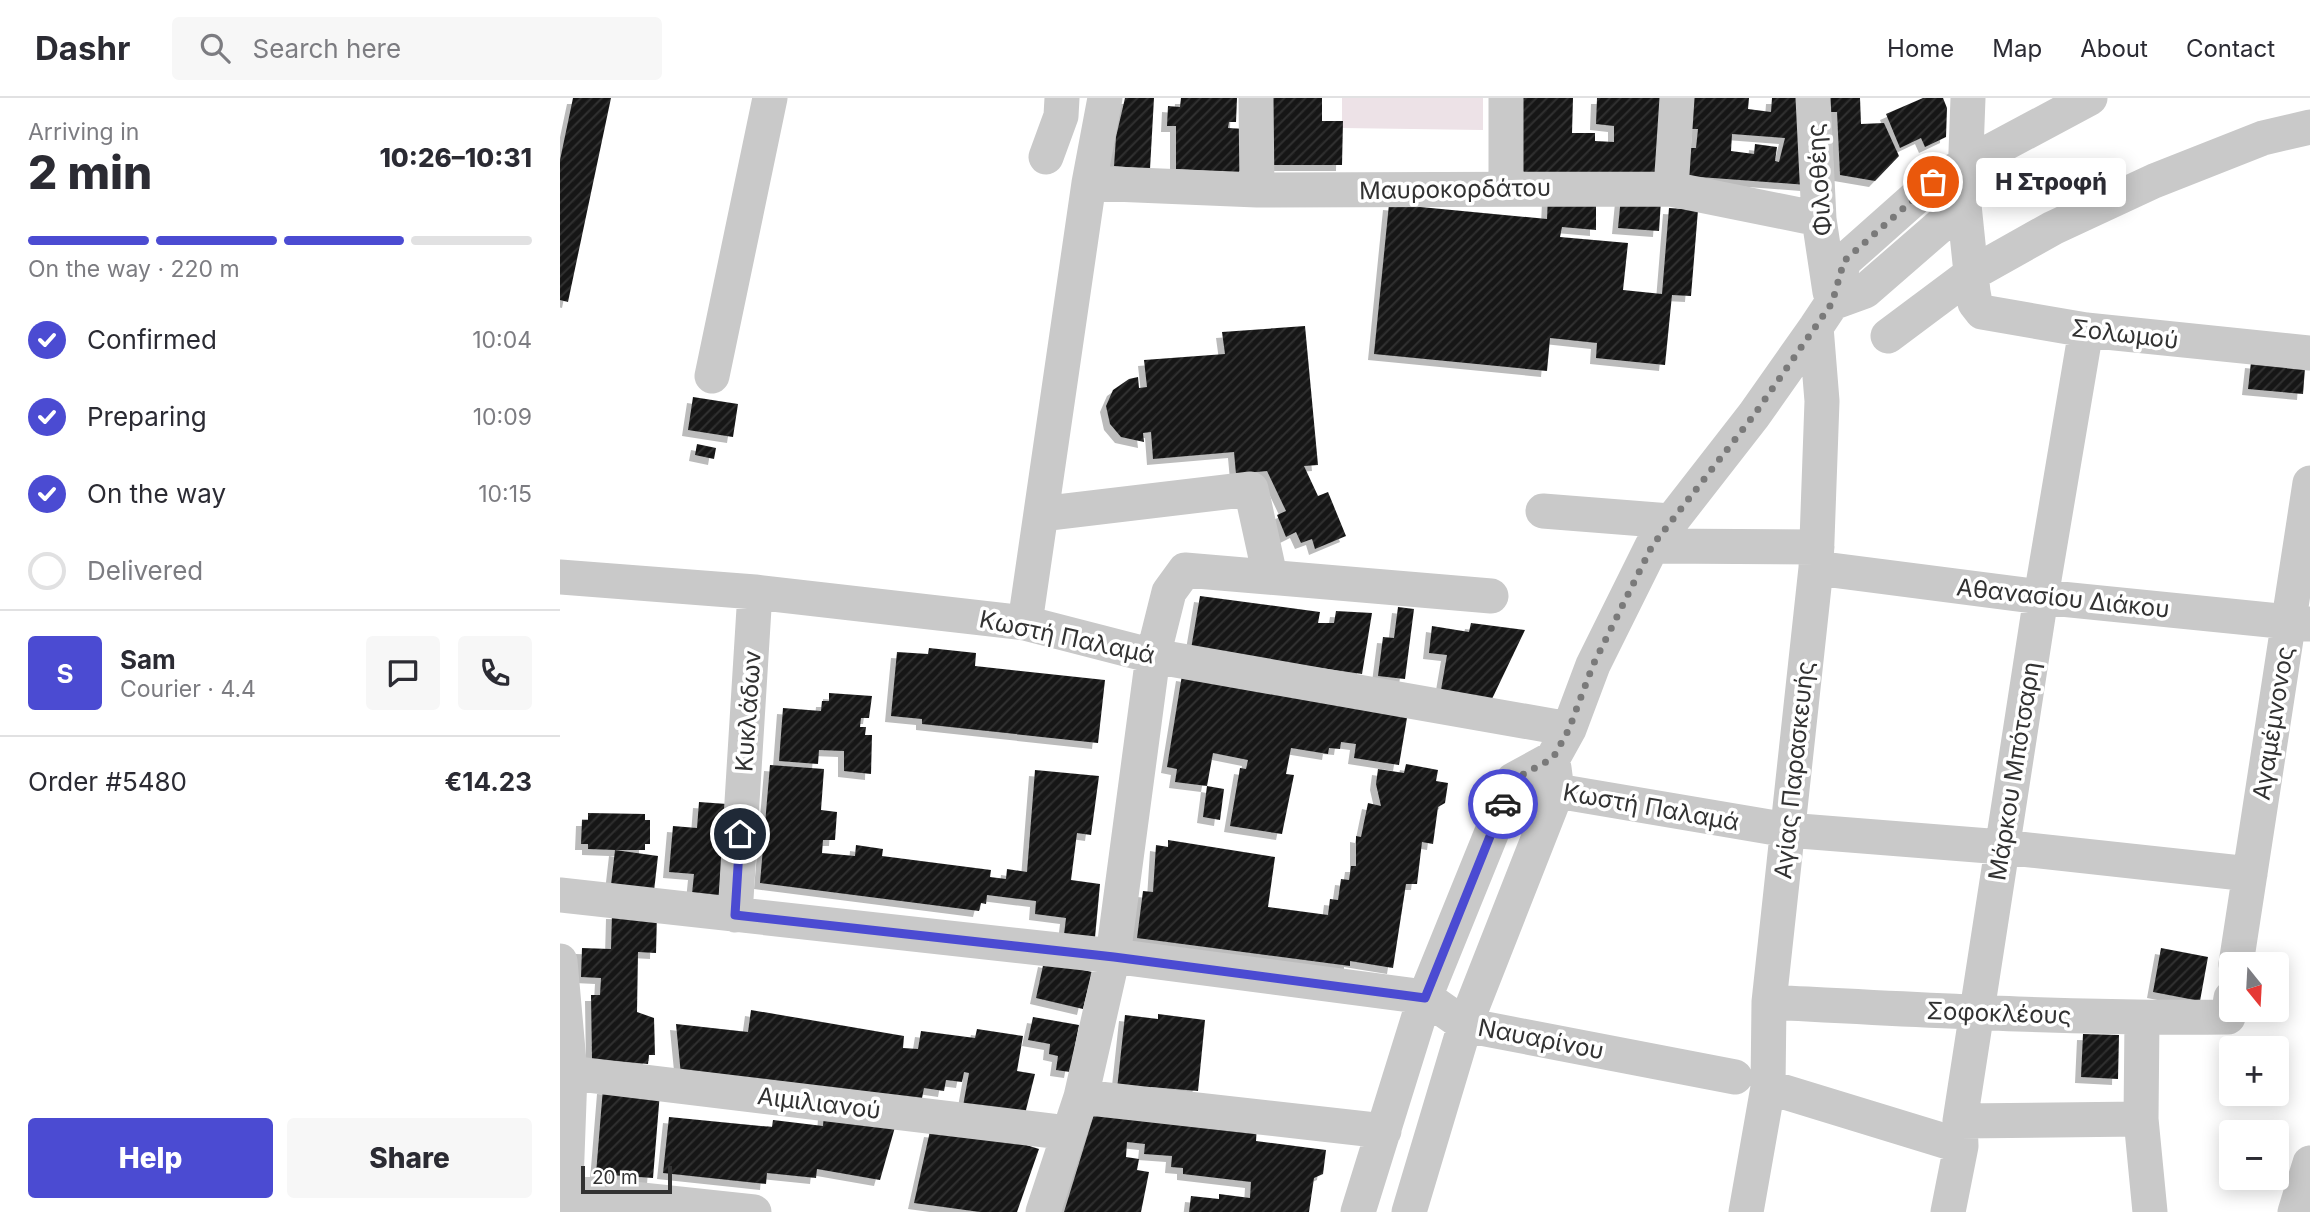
<!DOCTYPE html>
<html lang="en">
<head>
<meta charset="utf-8">
<style>
	:root { --surface:#fff; --page:#f7f7f7; --text:#2b2b33; --muted:#7c7c81; --line:#e1e1e2; --accent:#4b4bd2 }
	body { margin:0; font-family:Inter,sans-serif; background:var(--page); color:var(--text); height:100vh; display:flex; flex-direction:column; font-size:26px; white-space:nowrap }
	* { box-sizing:border-box; margin:0 }
	p { font-size:23px; color:var(--muted) }
	.icon { flex:none; width:38px; height:38px; fill:none; stroke:currentColor; stroke-width:2; stroke-linecap:round; stroke-linejoin:round }
	.map { position:relative; flex:1; overflow:hidden }
	.details { display:flex; flex-direction:column; background:var(--surface); width:560px }
	.details>* { flex:none }
	.needle { width:46px; rotate:162deg }
	.buttons { position:absolute; left:1659px; top:854px; display:grid; gap:14px }
	.buttons a { display:grid; place-items:center; width:70px; height:70px; border-radius:7px; background:var(--surface); box-shadow:0 4px 18px #0003; font-size:35px }
	.scale { position:absolute; left:21px; bottom:18px; width:91px; box-sizing:border-box; padding-left:7px; border:4px solid #323232; border-top:0; font-size:19px; line-height:24px; white-space:nowrap; color:#323232; -webkit-text-stroke:5px #fff; paint-order:stroke }
	.pin { position:absolute; display:grid; place-items:center; width:60px; height:60px; color:#fff; margin:-30px; border:4px solid #fff; border-radius:50%; box-shadow:0 2px 7px #0007 }
	.courier { position:absolute; display:grid; place-items:center; width:70px; height:70px; margin:-35px; border:5px solid #4b4bd2; border-radius:50%; background:#fff; color:#222; box-shadow:0 2px 9px #0007 }
	.bubble { position:absolute; height:49px; border-radius:7px; background:var(--surface); box-shadow:0 4px 18px #0003; font-size:23px; font-weight:800; line-height:49px; text-align:center }
	.headline em { font-style:normal; font-weight:800 }
	.headline div { display:flex; flex-direction:column-reverse }
	.headline { display:flex; align-items:center; justify-content:space-between; height:119px; padding:0 28px }
	h1 { font-size:46px; font-weight:800; line-height:52px }
	.bar { display:grid; grid-template-columns:repeat(4,1fr); gap:10px 7px; align-content:center; height:84px; padding:0 28px }
	.bar i { height:9px; border-radius:5px; background:var(--line) }
	.bar .on { background:var(--accent) }
	.bar p { grid-column:span 4 }
	.line { display:flex; align-items:center; gap:18px; padding:0 28px; border-top:2px solid var(--line) }
	.line div { flex:1 }
	.round { display:grid; place-items:center; flex:none; width:74px; height:74px; border-radius:7px; background:var(--page) }
	ol { padding:0 28px; list-style:none }
	li { display:flex; align-items:center; gap:21px; height:77px }
	li p { margin-inline-start:auto }
	li .icon { padding:7px; border-radius:50%; background:var(--accent); color:#fff; stroke-width:4 }
	li:last-child { color:var(--muted) }
	li i { width:38px; height:38px; border:4px solid var(--line); border-radius:50% }
	.primary-button { display:flex; gap:14px; margin-top:auto; padding:14px 28px }
	.primary-button a { flex:1; height:80px; border-radius:7px; background:var(--accent); color:#fff; font-size:28px; font-weight:800; line-height:80px; text-align:center }
	.primary-button a+a { background:var(--page); color:var(--text) }
	header { display:flex; align-items:center; gap:42px; box-sizing:border-box; height:98px; padding:0 35px; background:var(--surface); border-bottom:2px solid var(--line) }
	header strong { font-size:33px }
	nav { display:flex; gap:38px; margin-inline-start:auto; font-size:24px }
	.search { width:490px; height:63px; background:var(--page); display:flex; align-items:center; gap:18px; box-sizing:border-box; padding:0 24px; border-radius:7px; color:var(--muted); font-size:26px }
	main { display:flex; flex:1; min-height:0 }
	.map>svg:first-child { display:block }
	.garden { fill:#ede2e7 }
	.building { fill:url(#building-hatch); fill-rule:evenodd; filter:url(#shadow) }
	.lines { fill:none; stroke-linecap:round; stroke-linejoin:round }
	.minor { stroke:#c9c9c9; stroke-width:35 }
	.done { stroke:#7a7a7a; stroke-width:7; stroke-dasharray:0 12.6 }
	.route { stroke:#4b4bd2; stroke-width:9 }
	.labels { text-anchor:middle; dominant-baseline:central; stroke-width:7; stroke-linejoin:round; paint-order:stroke }
	.street-label { font-size:24px; fill:#323232; stroke:#fff }
</style>
</head>
<body>
<header>
<strong>Dashr</strong>
<div class="search"><svg class="icon" aria-label="search" viewBox="0 0 24 24"><circle cx="10" cy="10" r="6"/><path d="M15 15l6 6"/></svg>Search here</div>
<nav><a>Home</a><a>Map</a><a>About</a><a>Contact</a></nav>
</header>
<main>
<section class="details">
<div class="headline"><div><h1>2 min</h1><p>Arriving in</p></div><em>10:26–10:31</em></div>
<div class="bar"><i class="on"></i><i class="on"></i><i class="on"></i><i></i><p>On the way · 220 m</p></div>
<ol>
<li><svg class="icon" aria-label="check" viewBox="0 0 24 24"><path d="M5 12l5 5 9-10"/></svg>Confirmed<p>10:04</p></li>
<li><svg class="icon" aria-label="check" viewBox="0 0 24 24"><path d="M5 12l5 5 9-10"/></svg>Preparing<p>10:09</p></li>
<li><svg class="icon" aria-label="check" viewBox="0 0 24 24"><path d="M5 12l5 5 9-10"/></svg>On the way<p>10:15</p></li>
<li><i></i>Delivered</li>
</ol>
<div class="line" style="height:126px"><b class="round" style="background:var(--accent);color:#fff">S</b><div><b>Sam</b><p>Courier · 4.4</p></div><a class="round"><svg class="icon" aria-label="chat" viewBox="0 0 24 24"><path d="M4 5h16v11H9l-5 4z"/></svg></a><a class="round"><svg class="icon" aria-label="phone" viewBox="0 0 24 24"><path d="M5 4h4l2 5-3 2q2 4 5 5l2-3 5 2v4C11 20 4 13 5 4z"/></svg></a></div>
<div class="line" style="height:91px"><div>Order #5480</div><b>€14.23</b></div>
<div class="primary-button"><a>Help</a><a>Share</a></div>
</section>
<div class="map">
<svg width="1750" height="1114" viewBox="0 0 1750 1114">
	<defs>
		<pattern id="building-hatch" width="6" height="6" patternUnits="userSpaceOnUse" patternTransform="scale(1.75)"><rect width="6" height="6" fill="#191919"/><path d="M-1 1l2-2M0 6l6-6M5 7l2-2" fill="none" stroke="#323232"/></pattern>
		<filter id="shadow"><feDropShadow dx="-6" dy="6" stdDeviation="0" flood-color="#0004"/></filter>
	</defs>
	<rect width="100%" height="100%" fill="#fff"/>
	<!-- garden -->
	<path class="garden" d="M782 0H923V32L782 30Z"/>
	<!-- building -->
	<path class="building" d="M13 0H51L8 204 0 202V62Z
		M565 0H594L590 71 554 68 556 39Z
		M621 0H677L676 24H669L668 30 686 31 685 75 616 71V28H607L608 8 620 9Z
		M710 0H762V23H783L782 67H709Z
		M963 0H1013L1012 35H1035V43L1054 44V28L1036 26 1037 0H1108L1104 80 961 75Z
		M1131 0H1189L1188 11 1211 14 1212 0H1245L1247 87 1126 78 1129 50H1136L1138 31H1129ZM1172 36 1225 40 1219 64 1215 63 1217 49 1195 46 1194 56 1171 53Z
		M1264 0H1300L1301 26 1324 25 1339 58 1315 83 1280 77 1277 14H1265Z
		M1363 0H1383L1387 10 1386 39 1365 49 1361 40 1340 50 1326 16Z
		M988 98H1036V132L1002 129 1000 139 1068 145 1063 192 1102 196 1109 110 1138 112 1131 198 1112 197 1105 267 1036 260 1037 245 990 240 987 273 814 256 829 106 987 121Z
		M1061 99 1101 102 1099 133 1058 130Z
		M745 228 758 367 744 368 758 398 768 394 786 438 755 451 752 441 741 445 736 434 726 439 717 417 726 413 707 373 676 376 674 354 593 361 591 334 583 335 584 344 561 339 550 326 546 308 553 292 569 281 578 279 579 290 587 289 584 262 665 256 662 234Z
		M1691 264 1745 270 1743 296 1688 291Z
		M133 299 178 306 173 339 128 332Z
		M137 346 156 350 154 361 135 357Z
		M640 498 760 514 758 525H774L776 513 812 515 802 576 631 551Z
		M838 509 854 511 845 581 818 578 823 539 834 540Z
		M911 525 965 532 931 603 881 592 887 557 869 555 872 528 909 534Z
		M369 550 416 555 415 568 545 582 538 645 362 626V621L331 618 337 554 368 556Z
		M622 577 848 614 839 667 794 660 796 646 781 644 780 651 769 650 768 656 731 650 726 676 734 677 722 736 670 728 680 670 686 671 688 662 653 655 647 688 615 684 617 671 607 669Z
		M269 595 312 598 309 620H301L300 629H306L305 637H312L311 676 284 673V653L259 652 258 666 219 663 223 610 261 613 262 603H269Z
		M846 666 878 672 876 683 888 685 885 705 878 709 873 746 862 744 857 786H846L833 870 790 863V868L577 840 583 793 593 794 596 747 608 749V742L715 759 708 809 768 817 770 801 778 802 781 781 789 782 791 768H796V738L801 739 808 705 821 708 816 686 818 671 844 675Z
		M210 667 264 671 261 712 277 714 275 742H263L262 755 295 758 296 747 323 751 322 758 431 772 430 779 446 781 447 771 467 774 475 672 539 678 531 737 517 735 511 782 540 786 534 850 503 845 506 820 475 816 476 803 427 797 426 806 421 805 419 813 200 785Z
		M647 688 664 691 660 722 643 719Z
		M139 704 167 706 159 798 132 796 134 776 109 774 113 728 137 730Z
		M28 715 85 716V722H90V746H85V752H55L98 758 94 793 51 787 55 752 28 751V746H21L22 722H28Z
		M52 815 97 816 96 855 78 854 77 914 94 920 95 957H89L88 966 32 961 31 897H40L41 880 21 879 22 850 51 851Z
		M1601 850 1648 859 1640 903 1593 894Z
		M484 863 532 874 523 911 476 900Z
		M191 912 344 938 343 950 358 951 361 933 415 940 417 931 463 938 457 973 475 976 465 1016 403 1008 409 975 404 974 402 984 386 982 384 993 364 990 361 1005 121 977 116 926 188 934Z
		M598 916 645 922 638 993 591 989 590 994 557 991 565 917 598 921Z
		M473 919 519 927 510 974 496 972 498 958 489 956 490 946 468 942Z
		M1523 936 1559 937 1558 981 1521 979Z
		M43 990 100 994 93 1080 36 1076Z
		M535 1013 697 1027 696 1043 766 1052 763 1076 754 1080 749 1114H629L631 1098 659 1101V1096L690 1100 691 1084 623 1076V1070L611 1069 612 1058 584 1056 585 1046 567 1044 566 1059 579 1061 577 1072 589 1074 581 1114H504Z
		M264 1015 337 1022 320 1082 257 1071 256 1080 207 1075 206 1086 103 1075 109 1019 212 1029 213 1022 263 1028Z
		M370 1033 454 1043 479 1051 457 1114H420L354 1105Z"/>
	<g class="lines">
		<!-- minor -->
		<path class="minor" d="M696 0 697 92
			M946 0V89
			M1253 0 1259 121 1270 194
			M1408 0 1404 107 1413 194 1415 205 1422 214 1526 232 1750 255
			M486 59 501 18 502 0
			M529 85 697 92 1111 91 1259 121
			M1111 91 1117 0
			M1272 205 1305 193 1404 107
			M1328 238 1411 176 1493 130 1594 83 1703 40 1750 29
			M152 278 210 0
			M983 413 1110 423
			M481 416 691 391 710 478
			M1092 448 1257 449
			M1256 470 1481 499 1750 526
			M0 479 195 494 465 525 593 558 1009 631
			M465 525 529 85 545 0
			M953 682 997 693 1227 732 1442 749 1690 776
			M0 797 553 858 865 899 905 927 1175 979
			M175 817 195 494
			M0 863 10 975 5 1114
			M1676 866 1750 385
			M1209 904C1362 912 1515 921 1668 919L1671 900
			M1582 920 1581 1021 1590 1114
			M10 975 509 1035
			M1208 989 1401 1048
			M521 999 824 1033
			M1400 1023 1581 1021
			M7 1094 194 1114
			M483 1114 521 999 553 858 593 558 609 494 625 472 931 498
			M798 1114 865 899 953 682 993 660 1009 631 1033 567 1092 448 1194 317 1256 229 1272 205 1284 163 1373 84 1530 0
			M849 1114 905 927 997 693 994 670
			M1186 1114 1208 989 1209 904 1256 470 1262 303 1256 229
			M1388 1114 1401 1048 1400 1023 1481 499 1526 232
			M1735 1114 1750 1065"/>
	</g>
	<g class="lines">
		<!-- done -->
		<path class="done" d="M943 706 953 682 993 660 1009 631 1033 567 1092 448 1194 317 1272 205 1284 163 1373 84"/>
		<!-- route -->
		<path class="route" d="M180 736 175 817 554 859 865 900 943 706"/>
	</g>
	<g class="labels">
		<!-- street labels -->
		<g class="street-label">
			<text transform="translate(1259 82) rotate(-94)">Φιλοθέης</text>
			<text transform="translate(895 91) rotate(-1)">Μαυροκορδάτου</text>
			<text transform="translate(1565 236) rotate(7)">Σολωμού</text>
			<text transform="translate(1503 500) rotate(6)">Αθανασίου Διάκου</text>
			<text transform="translate(507 539) rotate(12)">Κωστή Παλαμά</text>
			<text transform="translate(188 613) rotate(-86)">Κυκλάδων</text>
			<text transform="translate(1713 625) rotate(-81)">Αγαμέμνονος</text>
			<text transform="translate(1234 672) rotate(-84)">Αγίας Παρασκευής</text>
			<text transform="translate(1454 673) rotate(-81)">Μάρκου Μπότσαρη</text>
			<text transform="translate(1091 709) rotate(10)">Κωστή Παλαμά</text>
			<text transform="translate(1439 915) rotate(2)">Σοφοκλέους</text>
			<text transform="translate(981 941) rotate(11)">Ναυαρίνου</text>
			<text transform="translate(259 1005) rotate(7)">Αιμιλιανού</text>
		</g>
	</g>
</svg>
<div class="buttons">
<a><svg class="needle" viewBox="-14 -14 28 28"><path d="M0-13l5 13h-10z" fill="#e53935"/><path d="M0 13l5-13h-10z" fill="#7c7c81"/></svg></a>
<a>+</a>
<a>−</a>
</div>
<div class="scale">20 m</div>
<div class="pin" style="left:1373px;top:84px;background:#ea580c"><svg class="icon" aria-label="bag" viewBox="0 0 24 24"><path d="M5 8h14l-1 12H6zM9 8a3 3 0 0 1 6 0"/></svg></div>
<div class="pin" style="left:180px;top:736px;background:#1f2937"><svg class="icon" aria-label="home" viewBox="0 0 24 24"><path d="M3 11l9-7 9 7M6 9v11h12V9"/></svg></div>
<div class="courier" style="left:943px;top:706px"><svg class="icon" aria-label="car" viewBox="0 0 24 24"><path d="M5 17H2v-5l4-1 3-4h7l3 4 3 1v5h-3M9 17h6M6 11h13"/><circle cx="7" cy="17" r="2"/><circle cx="17" cy="17" r="2"/></svg></div>
<div class="bubble" style="left:1416px;top:60px;width:150px">Η Στροφή</div>
</div>
</main>
</body>
</html>
